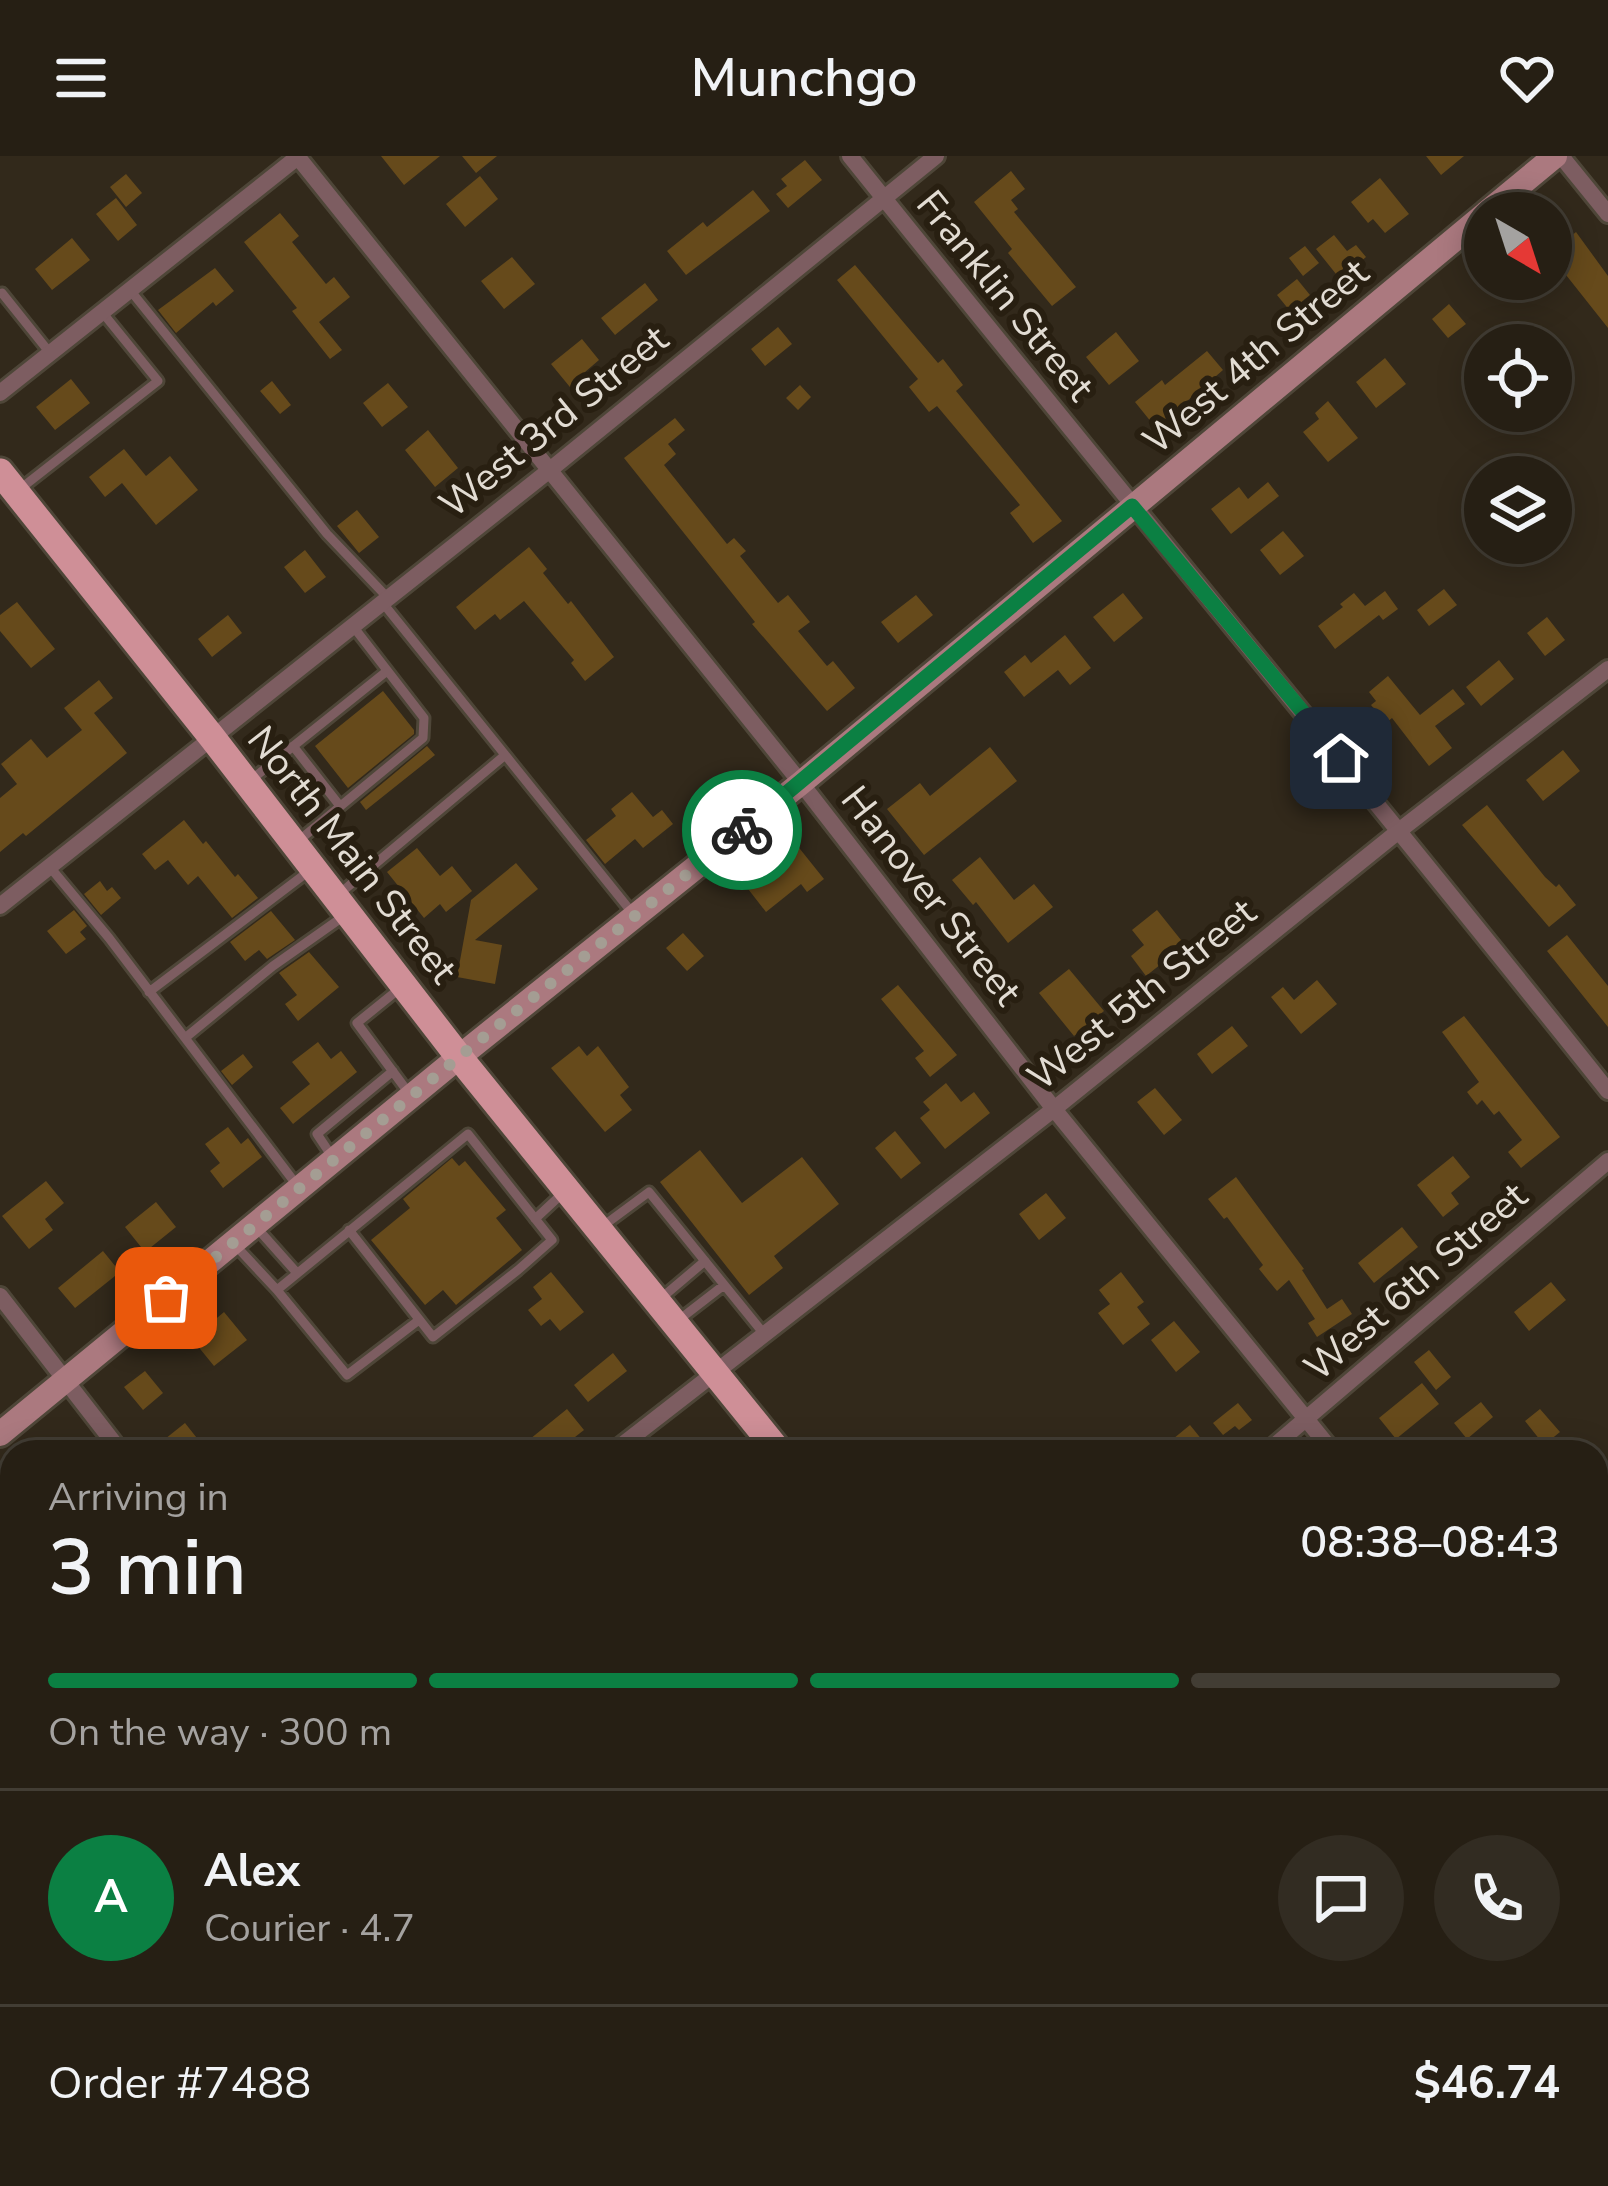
<!DOCTYPE html>
<html lang="en">
<head>
<meta charset="utf-8">
<style>
	:root { --surface:#261f14; --page:#322c22; --text:#f1f3f6; --muted:#a4a2a0; --line:#423d34; --accent:#0b8043 }
	body { margin:0; font-family:"Nunito Sans",sans-serif; background:var(--page); color:var(--text); height:100vh; display:flex; flex-direction:column; font-size:45px; white-space:nowrap }
	* { box-sizing:border-box; margin:0 }
	p { font-size:39px; color:var(--muted) }
	.icon { flex:none; width:66px; height:66px; fill:none; stroke:currentColor; stroke-width:2; stroke-linecap:round; stroke-linejoin:round }
	.map { position:relative; flex:1; overflow:hidden }
	.panel { position:absolute; left:0px; top:1284px; width:1608px; height:747px; display:flex; flex-direction:column; background:var(--surface); border-radius:36px 36px 0 0; box-shadow:0 6px 30px #0003,0 0 0 3px var(--line) }
	.panel>* { flex:none }
	.needle { width:78px; rotate:141deg }
	.fabs { position:absolute; left:1464px; top:36px; display:grid; gap:24px }
	.fabs a { display:grid; place-items:center; width:108px; height:108px; border-radius:50%; background:var(--surface); box-shadow:0 6px 30px #0003,0 0 0 3px var(--line); font-size:60px }
	.pin { position:absolute; display:grid; place-items:center; width:102px; height:102px; color:#fff; margin:-51px; border-radius:24px; box-shadow:0 6px 18px #0006 }
	.courier { position:absolute; display:grid; place-items:center; width:120px; height:120px; margin:-60px; border:9px solid #0b8043; border-radius:50%; background:#fff; color:#222; box-shadow:0 3px 15px #0007 }
	.summary em { font-style:normal; font-weight:600 }
	.summary div { display:flex; flex-direction:column-reverse }
	.summary { display:flex; align-items:center; justify-content:space-between; height:204px; padding:0 48px }
	h1 { font-size:78px; font-weight:600; line-height:90px }
	.bar { display:grid; grid-template-columns:repeat(4,1fr); gap:18px 12px; align-content:center; height:144px; padding:0 48px }
	.bar i { height:15px; border-radius:9px; background:var(--line) }
	.bar .selected { background:var(--accent) }
	.bar p { grid-column:span 4 }
	.line { display:flex; align-items:center; gap:30px; padding:0 48px; border-top:3px solid var(--line) }
	.line div { flex:1 }
	.round { display:grid; place-items:center; flex:none; width:126px; height:126px; border-radius:63px; background:var(--page) }
	header { display:flex; justify-content:space-between; align-items:center; height:156px; padding:0 48px; background:var(--surface); font-size:54px; font-weight:600 }
	.map>svg:first-child { display:block }
	.building { fill:#664a1b }
	.lines { fill:none; stroke-linecap:round; stroke-linejoin:round }
	.lane-casing { stroke:#4e4638; stroke-width:15 }
	.street-casing { stroke:#4e4638; stroke-width:22 }
	.secondary-casing { stroke:#4e4638; stroke-width:30 }
	.primary-casing { stroke:#4e4638; stroke-width:33 }
	.lane { stroke:#7d5d61; stroke-width:9 }
	.street { stroke:#7d5d61; stroke-width:16 }
	.secondary { stroke:#ab797f; stroke-width:24 }
	.primary { stroke:#cf8f97; stroke-width:27 }
	.done { stroke:#a49d93; stroke-width:12; stroke-dasharray:0 21.6 }
	.route { stroke:#0b8043; stroke-width:15 }
	.labels { text-anchor:middle; dominant-baseline:central; stroke-width:12; stroke-linejoin:round; paint-order:stroke }
	.street-label { font-size:39px; fill:#e2dcd3; stroke:#281f11 }
</style>
</head>
<body>
<header><svg class="icon" aria-label="menu" viewBox="0 0 24 24"><path d="M4 6h16M4 12h16M4 18h16"/></svg>Munchgo<svg class="icon" aria-label="heart" viewBox="0 0 24 24"><path d="M12 20l-8-8c-3-5 5-10 8-4 3-6 11-1 8 4z"/></svg></header>
<div class="map">
<svg width="1608" height="2030" viewBox="0 0 1608 2030">
	<rect width="100%" height="100%" fill="#32291b"/>
	<!-- building -->
	<path class="building" d="M381 0H440L404 29Z
		M462 0H497L476 17Z
		M1426 0H1464L1441 19Z
		M805 4 822 24 788 52 776 38 787 30 781 23Z
		M1011 15 1025 33 1011 44 1018 53 1014 56 1076 131 1052 150 1008 97 1012 93 974 46Z
		M126 18 142 37 126 51 110 31Z
		M480 20 498 43 465 71 446 48Z
		M1380 22 1409 58 1385 77 1373 63 1368 67 1351 46Z
		M753 34 770 55 686 119 667 95 703 66 707 71Z
		M116 42 137 69 118 85 96 58Z
		M280 57 299 80 292 86 326 128 334 121 350 141 319 166 342 194 330 203 292 155 297 152 244 86Z
		M1564 73 1570 81 1576 76 1608 120V172L1551 100V83Z
		M1334 79 1347 95 1356 89 1366 101 1340 123 1316 93Z
		M72 82 90 104 52 134 35 113Z
		M1305 90 1319 107 1303 120 1289 102Z
		M512 101 535 128 504 153 481 125Z
		M855 109 938 207 943 203 963 229 956 235 1062 365 1033 387 1010 357 1020 349 937 250 929 256 909 231 918 223 837 124Z
		M215 112 234 135 216 150 213 146 176 177 158 154Z
		M1297 123 1310 139 1290 155 1277 139Z
		M645 127 658 144 615 179 601 162Z
		M1449 148 1466 168 1448 182 1432 163Z
		M778 171 792 188 765 210 751 193Z
		M1116 176 1139 205 1109 229 1086 201Z
		M582 183 599 204 585 216 590 222 574 236 551 208Z
		M1207 195 1223 214 1156 272 1135 246 1162 224 1165 229Z
		M1385 202 1406 228 1376 252 1356 226Z
		M71 223 90 247 55 274 36 251Z
		M272 225 291 249 280 258 260 235Z
		M388 227 408 251 382 271 363 247Z
		M800 229 811 241 798 254 786 242Z
		M1328 245 1358 282 1328 306 1303 276 1319 263 1315 257Z
		M675 262 685 274 668 288 676 298 664 309 727 388 734 382 746 395 740 400 778 447 788 439 810 466 798 475 827 510 833 505 855 532 827 555 752 468 755 466 624 302Z
		M428 274 458 312 435 331 405 294Z
		M124 293 146 320 170 300 198 334 156 369 122 327 105 341 89 321Z
		M1268 326 1279 340 1231 378 1211 353 1239 331 1248 343Z
		M357 354 379 381 359 397 337 370Z
		M1283 375 1304 400 1280 419 1260 394Z
		M529 391 547 413 543 417 568 448 571 445 614 501 585 525 571 507 574 504 524 445 500 464 495 458 475 474 456 451Z
		M305 394 326 421 305 437 284 411Z
		M1444 433 1457 449 1429 470 1417 454Z
		M1385 435 1398 453 1383 464 1379 459 1335 493 1318 470 1343 451 1340 448 1354 437 1365 450Z
		M1123 437 1143 462 1114 486 1093 461Z
		M916 439 933 459 898 487 881 466Z
		M17 446 55 493 31 512 0 475V459Z
		M228 459 242 477 212 501 198 483Z
		M1547 461 1565 484 1545 500 1527 477Z
		M1065 479 1091 512 1070 529 1058 514 1024 541 1004 516 1025 499 1031 507Z
		M1499 504 1514 523 1481 550 1466 531Z
		M1388 520 1420 559 1453 533 1465 548 1435 570 1452 592 1429 610 1392 562 1386 567 1371 549 1376 545 1369 536Z
		M99 524 113 542 94 557 127 597 26 680 23 677 0 696V642L17 628 1 608 31 583 47 602 82 574 64 552Z
		M383 535 414 574V578L348 632 315 590Z
		M427 590 435 599 366 654 360 646Z
		M990 591 1017 625 924 699 887 653 920 627 930 640Z
		M1563 594 1580 615 1543 645 1526 624Z
		M632 636 653 661 662 654 673 668 643 692 635 683 605 708 586 684 616 660 611 653Z
		M1487 649 1545 721 1556 731 1559 728 1576 749 1549 771 1462 669Z
		M184 664 203 688 206 685 235 721 238 718 258 742 232 762 198 720 188 729 168 704 155 714 142 698Z
		M796 688 824 723 807 736 801 728 766 756 745 729Z
		M417 692 440 720 452 710 472 735 446 756 440 748 424 762 387 716Z
		M980 701 1014 744 1034 728 1053 751 1008 787 976 746 973 749 952 724Z
		M516 707 538 733 475 784 502 789 495 828 457 821 471 744Z
		M100 725 107 735 112 731 121 742 101 759 84 738Z
		M74 754 87 770 80 776 86 783 66 798 47 775Z
		M1157 754 1185 789 1146 820 1131 800 1144 789 1132 774Z
		M271 755 295 784 267 803 259 794 245 805 230 786Z
		M683 777 704 800 687 815 666 792Z
		M1567 779 1608 830V871L1547 795Z
		M309 796 339 831 298 865 285 848 297 839 279 817Z
		M1069 813 1104 855 1074 880 1039 837Z
		M1317 824 1337 848 1301 878 1271 841 1283 831 1294 844Z
		M898 829 957 899 930 921 915 902 924 895 881 843Z
		M1464 860 1560 981 1521 1012 1508 996 1522 984 1499 955 1494 959 1482 944 1477 949 1467 936 1479 926 1442 876Z
		M1232 870 1248 890 1212 918 1197 898Z
		M318 886 331 903 341 895 357 916 293 968 280 952 310 928 292 906Z
		M579 890 587 900 598 890 629 931 620 939 632 954 605 976 551 912Z
		M243 898 253 911 232 929 221 915Z
		M946 927 961 946 974 936 990 957 945 993 920 962 930 954 923 946Z
		M1155 932 1182 964 1164 979 1137 946Z
		M228 971 241 988 248 982 262 1001 223 1032 210 1015 220 1007 205 988Z
		M895 975 921 1007 901 1023 875 992Z
		M700 994 742 1047 802 1001 839 1048 774 1100 783 1112 749 1139 660 1026Z
		M1453 1000 1470 1021 1451 1037 1459 1048 1443 1061 1417 1029Z
		M452 1002 459 1010 465 1005 506 1054 496 1062 522 1094 456 1149 443 1134 425 1149 371 1084 410 1052 403 1043Z
		M1236 1021 1304 1113 1302 1114 1327 1153 1342 1143 1352 1158 1317 1181 1308 1167 1315 1163 1289 1124 1277 1135 1259 1113 1263 1109 1227 1061 1224 1063 1208 1043Z
		M46 1025 64 1047 45 1063 53 1074 29 1093 2 1060Z
		M1046 1037 1066 1062 1039 1084 1019 1058Z
		M156 1046 176 1071 145 1096 125 1071Z
		M1402 1071 1418 1091 1374 1127 1358 1107Z
		M103 1095 120 1116 75 1152 58 1132Z
		M551 1116 584 1156 560 1175 550 1163 541 1170 528 1154 542 1143 533 1131Z
		M1121 1116 1144 1146 1137 1151 1150 1168 1123 1189 1098 1157 1110 1148 1099 1134Z
		M1551 1126 1566 1144 1529 1175 1514 1156Z
		M224 1156 247 1184 214 1210 192 1183Z
		M1174 1165 1200 1196 1176 1216 1151 1184Z
		M1429 1194 1451 1221 1436 1234 1414 1206Z
		M613 1197 627 1215 588 1246 574 1229Z
		M145 1215 163 1237 143 1254 124 1231Z
		M1422 1227 1439 1248 1396 1283 1379 1262Z
		M1481 1246 1493 1261 1467 1283 1454 1267Z
		M1238 1247 1252 1264 1239 1274 1235 1270 1223 1279 1213 1267Z
		M567 1253 584 1274 556 1296H514Z
		M1540 1253 1560 1276 1544 1289 1525 1265Z
		M185 1267 208 1296H176L165 1283Z
		M1190 1269 1207 1290 1199 1296H1157Z"/>
	<g class="lines">
		<!-- lane casing -->
		<g class="lane-casing">
			<path id="lane" d="M130 134 327 378 387 441
				M2 137 50 197
				M20 333 158 225 102 156
				M382 446 634 759
				M293 590 340 650
				M251 624 387 515
				M297 686 423 582 424 562 352 469
				M49 710 109 782 296 1028
				M338 739 504 600
				M399 833 357 867 411 940
				M149 836 309 715
				M185 882 273 810 344 760
				M333 1002 317 978 393 915
				M535 1063 563 1037
				M603 1070 649 1036 764 1178
				M257 1072 297 1117
				M349 1074 433 1181 518 1114 552 1084 468 978 277 1134 347 1219 419 1164
				M236 1090 277 1134
				M659 1144 705 1105
				M680 1163 724 1129"/>
		</g>
		<!-- street casing -->
		<g class="street-casing">
			<path id="street" d="M297 0 801 627 1054 953 1333 1296
				M850 0C1101 313 1358 621 1608 935
				M1561 0 1608 58
				M0 237 299 0
				M0 750 551 313 936 0
				M0 1140 121 1296
				M613 1296 1054 953 1400 674 1608 513
				M1267 1296 1608 1005
				M1596 1519 1608 1510
				M0 1775 12 1766
				M0 1795 12 1810
				M180 2019 189 2030
				M805 2019 814 2030
				M322 2030 336 2019
				M970 2030 984 2019"/>
		</g>
		<!-- secondary casing -->
		<g class="secondary-casing">
			<path id="secondary" d="M1486 57 1555 0
				M0 1278 459 901 801 627 1485 58"/>
		</g>
		<!-- primary casing -->
		<g class="primary-casing">
			<path id="primary" d="M0 316 211 580 459 901 779 1296
				M1354 2019 1363 2030"/>
		</g>
		<!-- lane -->
		<use href="#lane" class="lane"/>
		<!-- street -->
		<use href="#street" class="street"/>
		<!-- secondary -->
		<use href="#secondary" class="secondary"/>
		<!-- primary -->
		<use href="#primary" class="primary"/>
	</g>
	<g class="lines">
		<!-- done -->
		<path class="done" d="M166 1142 459 901 742 674"/>
		<!-- route -->
		<path class="route" d="M742 674 1132 350 1341 602"/>
	</g>
	<g class="labels">
		<!-- street labels -->
		<g class="street-label">
			<text transform="translate(1005 140) rotate(51)">Franklin Street</text>
			<text transform="translate(1256 201) rotate(-40)">West 4th Street</text>
			<text transform="translate(554 266) rotate(-39)">West 3rd Street</text>
			<text transform="translate(352 699) rotate(52)">North Main Street</text>
			<text transform="translate(931 740) rotate(52)">Hanover Street</text>
			<text transform="translate(1142 839) rotate(-39)">West 5th Street</text>
			<text transform="translate(1416 1126) rotate(-41)">West 6th Street</text>
		</g>
	</g>
</svg>
<div class="fabs">
<a><svg class="needle" viewBox="-14 -14 28 28"><path d="M0-13l5 13h-10z" fill="#e53935"/><path d="M0 13l5-13h-10z" fill="#a4a2a0"/></svg></a>
<a><svg class="icon" aria-label="locate" viewBox="0 0 24 24"><circle cx="12" cy="12" r="6"/><path d="M12 2v4M12 18v4M2 12h4M18 12h4"/></svg></a>
<a><svg class="icon" aria-label="layers" viewBox="0 0 24 24"><path d="M12 4l9 5-9 5-9-5zM3 14l9 5 9-5"/></svg></a>
</div>
<div class="pin" style="left:166px;top:1142px;background:#ea580c"><svg class="icon" aria-label="bag" viewBox="0 0 24 24"><path d="M5 8h14l-1 12H6zM9 8a3 3 0 0 1 6 0"/></svg></div>
<div class="pin" style="left:1341px;top:602px;background:#1f2937"><svg class="icon" aria-label="home" viewBox="0 0 24 24"><path d="M3 11l9-7 9 7M6 9v11h12V9"/></svg></div>
<div class="courier" style="left:742px;top:674px"><svg class="icon" aria-label="bike" viewBox="0 0 24 24"><circle cx="6" cy="16" r="4"/><circle cx="18" cy="16" r="4"/><path d="M6 16l4-8h5l3 8M10 8l3 8H6M13 5h3"/></svg></div>
<section class="panel">
<div class="summary"><div><h1>3 min</h1><p>Arriving in</p></div><em>08:38–08:43</em></div>
<div class="bar"><i class="selected"></i><i class="selected"></i><i class="selected"></i><i></i><p>On the way · 300 m</p></div>
<div class="line" style="height:216px"><b class="round" style="background:var(--accent);color:#fff">A</b><div><b>Alex</b><p>Courier · 4.7</p></div><a class="round"><svg class="icon" aria-label="chat" viewBox="0 0 24 24"><path d="M4 5h16v11H9l-5 4z"/></svg></a><a class="round"><svg class="icon" aria-label="phone" viewBox="0 0 24 24"><path d="M5 4h4l2 5-3 2q2 4 5 5l2-3 5 2v4C11 20 4 13 5 4z"/></svg></a></div>
<div class="line" style="height:156px"><div>Order #7488</div><b>$46.74</b></div>
</section>
</div>
</body>
</html>
